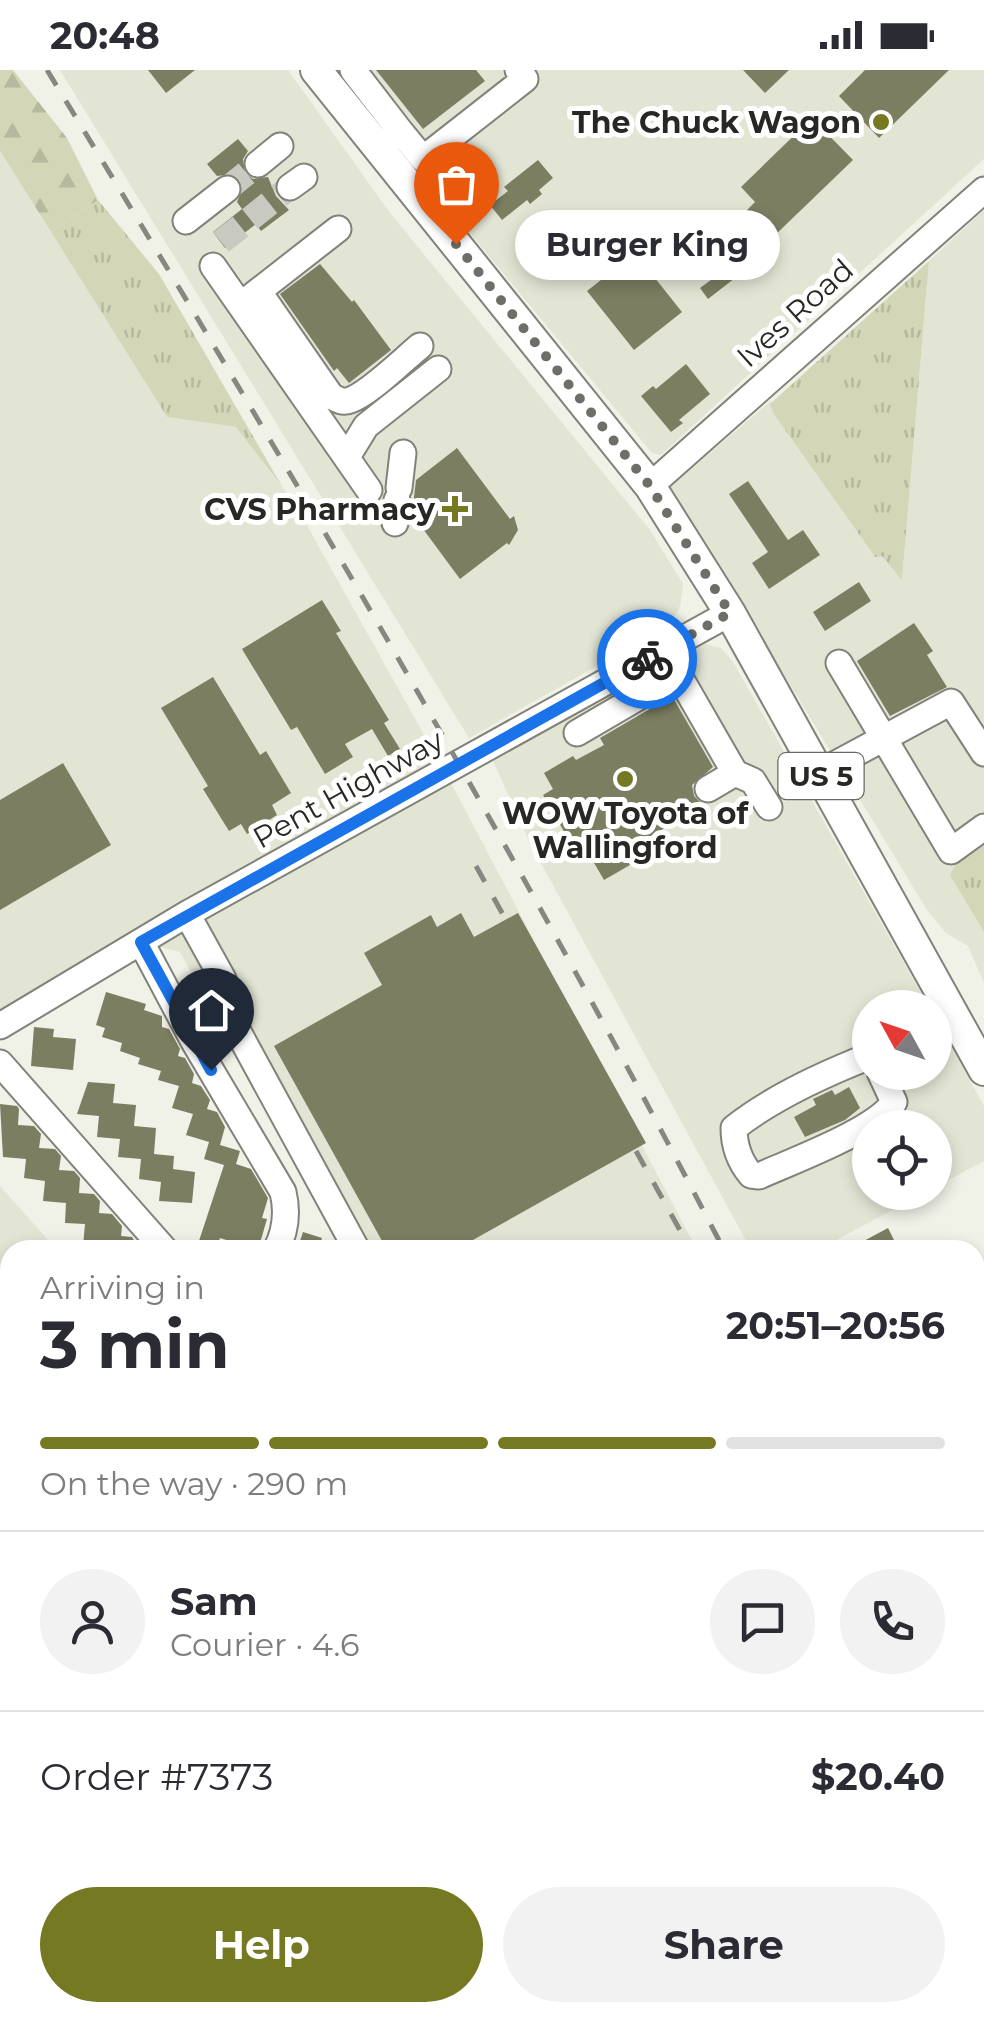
<!DOCTYPE html>
<html lang="en">
<head>
<meta charset="utf-8">
<style>
	:root { --surface:#fff; --page:#f2f2f3; --text:#2b2b33; --muted:#7c7c81; --line:#e1e1e2; --accent:#747922 }
	body { margin:0; font-family:Montserrat,sans-serif; background:var(--page); color:var(--text); height:100vh; display:flex; flex-direction:column; font-size:38px; white-space:nowrap }
	* { box-sizing:border-box; margin:0 }
	p { font-size:32px; color:var(--muted) }
	.icon { flex:none; width:55px; height:55px; fill:none; stroke:currentColor; stroke-width:2; stroke-linecap:round; stroke-linejoin:round }
	.map { position:relative; flex:1; overflow:hidden }
	.side { position:absolute; left:0px; top:1170px; width:985px; height:782px; display:flex; flex-direction:column; background:var(--surface); border-radius:30px 30px 0 0; box-shadow:0 5px 15px #0003 }
	.side>* { flex:none }
	.needle { width:65px; rotate:310deg }
	.controls { position:absolute; left:852px; top:920px; display:grid; gap:20px }
	.controls a { display:grid; place-items:center; width:100px; height:100px; border-radius:50%; background:var(--surface); box-shadow:0 5px 15px #0003; font-size:50px }
	.pin { position:absolute; display:grid; place-items:center; width:85px; height:85px; color:#fff; margin:-102px -42px; border-radius:50% 50% 50% 0; rotate:-45deg; box-shadow:0 0 10px #0007 }
	.pin .icon { rotate:45deg }
	.courier { position:absolute; display:grid; place-items:center; width:100px; height:100px; margin:-50px; border:8px solid #1a73e8; border-radius:50%; background:#fff; color:#222; box-shadow:0 2px 12px #0007 }
	.bubble { position:absolute; height:70px; border-radius:35px; background:var(--surface); box-shadow:0 5px 15px #0003; font-size:32px; font-weight:700; line-height:70px; text-align:center }
	.head em { font-style:normal; font-weight:700 }
	.head div { display:flex; flex-direction:column-reverse }
	.head { display:flex; align-items:center; justify-content:space-between; height:170px; padding:0 40px }
	h1 { font-size:65px; font-weight:700; line-height:75px }
	.bar { display:grid; grid-template-columns:repeat(4,1fr); gap:15px 10px; align-content:center; height:120px; padding:0 40px }
	.bar i { height:12px; border-radius:8px; background:var(--line) }
	.bar .on { background:var(--accent) }
	.bar p { grid-column:span 4 }
	.line { display:flex; align-items:center; gap:25px; padding:0 40px; border-top:2px solid var(--line) }
	.line div { flex:1 }
	.round { display:grid; place-items:center; flex:none; width:105px; height:105px; border-radius:52px; background:var(--page) }
	.button { display:flex; gap:20px; margin-top:auto; padding:20px 40px }
	.button a { flex:1; height:115px; border-radius:60px; background:var(--accent); color:#fff; font-size:40px; font-weight:700; line-height:115px; text-align:center }
	.button a+a { background:var(--page); color:var(--text) }
	.status { display:flex; justify-content:space-between; align-items:center; height:70px; padding:0 50px; background:var(--surface); direction:ltr }
	.status svg { height:28px; fill:currentColor }
	.map>svg:first-child { display:block }
	.built { fill:#e3e5d4 }
	.grass { fill:url(#grass-tufts) }
	.forest { fill:url(#forest-firs) }
	.building { fill:#7b7e61 }
	.lines { fill:none; stroke-linecap:round; stroke-linejoin:round }
	.minor-tunnel { stroke:#c8c9c0; stroke-width:25; stroke-dasharray:25 12; stroke-linecap:butt }
	.minor-casing { stroke:#818279; stroke-width:29 }
	.major-casing { stroke:#818279; stroke-width:34 }
	.minor { stroke:#fff; stroke-width:25 }
	.major { stroke:#fff; stroke-width:30 }
	.rail { stroke:#868780; stroke-width:5; stroke-dasharray:18 18; stroke-linecap:butt }
	.done { stroke:#6d6e68; stroke-width:10; stroke-dasharray:0 18 }
	.route { stroke:#1a73e8; stroke-width:12 }
	.poi-dot { fill:#747922; stroke:#fff; stroke-width:4 }
	.labels { text-anchor:middle; dominant-baseline:central; stroke-width:10; stroke-linejoin:round; paint-order:stroke }
	.shield { fill:#fff; stroke:#686865; stroke-width:2.5 }
	.shield-label { font-size:28px; font-weight:bold; fill:#272723 }
	.poi-label { font-size:30px; font-weight:bold; fill:#272723; stroke:#fff; text-anchor:end }
	.street-label { font-size:30px; fill:#272723; stroke:#fff }
</style>
</head>
<body>
<div class="status"><b>20:48</b><svg viewBox="0 0 49 12"><path d="M0 12V9h3v3zM5 12V6h3v6zM10 12V3h3v9zM15 12V0h3v12zM26 1h20v11H26zM47 4h2v5h-2z"/></svg></div>
<div class="map">
<svg width="984" height="1952" viewBox="0 0 984 1952">
	<defs>
		<pattern id="grass-tufts" width="24" height="20" patternUnits="userSpaceOnUse" patternTransform="scale(2.5)"><rect width="24" height="20" fill="#d3d7b8"/><path d="M3 7l-1-3M5 7V3M7 7l1-3M15 17l-1-3M17 17v-4M19 17l1-3" fill="none" stroke="#b5b99e"/></pattern>
		<pattern id="forest-firs" width="22" height="20" patternUnits="userSpaceOnUse" patternTransform="scale(2.5)"><rect width="22" height="20" fill="#d3d7b8"/><path d="M5 1l3.5 6h-7zM16 11l3.5 6h-7z" fill="#b5b99e"/></pattern>
	</defs>
	<rect width="100%" height="100%" fill="#f0f1e7"/>
	<!-- built -->
	<path class="built" d="M60 0H288L390 143 650 460 683 514 680 538 676 544 661 560 469 668Z
		M335 0H984V89L661 385 652 383Z
		M0 81 167 347 236 357 295 434 451 713 697 1180H345L180 882 156 876 0 965Z
		M984 140V913L968 876 946 863 927 840 670 417 773 329 770 334 773 343 874 486H882L902 509 929 191Z
		M706 574 721 578 733 592 929 937 870 938V1002H935V948L984 1036V1091L935 1117V1058H870V1122L925 1123 817 1180H751L528 769 490 684Z
		M0 1116 57 1180H10V1942H899L906 1952H0Z
		M984 1253V1628L975 1610V1257Z
		M975 1707 984 1725V1858L975 1863Z"/>
	<!-- grass -->
	<path class="grass" d="M98 130 159 204 283 418 236 357 167 347 51 162Z
		M929 191 902 510 882 486 875 487 773 343 770 334Z
		M984 772V862L950 805 956 793Z"/>
	<!-- forest -->
	<path class="forest" d="M0 0H13L67 68 98 130 51 162 0 81Z
		M984 1858V1952H906L899 1943 975 1942V1863Z"/>
	<!-- building -->
	<path class="building" d="M148 0H195L166 23Z
		M376 0H476L485 11 423 59Z
		M743 0H789L765 23Z
		M865 0H949L879 68 839 26Z
		M812 48 853 90 772 168 746 141 755 132 741 117Z
		M238 69 248 81 243 89 245 103 253 109 268 107 276 126 289 140 261 161 256 154 225 178 213 162 242 139 237 132 243 116 232 104 217 106 207 94Z
		M538 90 553 108 539 120 542 124 530 134 527 130 502 150 490 135 508 121 504 117Z
		M635 183 682 242 634 280 587 221Z
		M320 194 352 232 354 230 391 280 349 313 337 298 334 301 280 224Z
		M727 198 735 208 708 229 700 218Z
		M686 294 710 324 679 350 683 353 671 362 641 326 653 316 656 319Z
		M457 378 510 449 514 446 518 460 509 475 507 473 460 509 412 444 416 410Z
		M748 411 788 470 803 460 820 485 769 519 752 493 768 482 729 424Z
		M859 512 871 531 825 561 813 542Z
		M322 530 341 561 336 563 389 650 384 653 400 679 388 686 372 659 345 674 353 687 325 704 297 657 291 660 242 579Z
		M914 553 933 581 927 585 947 617 890 646 857 591Z
		M213 607 260 685 266 681 291 723 272 735 277 745 247 764 241 754 229 761 203 719 208 716 161 638Z
		M672 626 713 697 692 715 694 726 704 736 629 778 637 791 604 810 579 767 570 772 543 725 553 719 544 703 573 686 576 690 604 675 600 668Z
		M63 693 111 775 0 840V730Z
		M461 843 474 867 518 843 646 1073 455 1180H387L274 976 382 915 364 883 431 845 437 857Z
		M106 922 146 934 144 940 162 946V957L169 959 180 979 178 986 185 988 194 1004 192 1013 201 1016 210 1030 207 1039 217 1042 225 1057 220 1075 240 1081 236 1094 251 1099 268 1128 262 1148 267 1149 258 1180 220 1168 216 1180H196L224 1095 204 1089 209 1072 186 1065 193 1044 172 1038 179 1016 158 1010 161 1001 138 994 140 988 120 981 122 973 102 967 105 958 96 955Z
		M34 957 54 959 53 967 76 969 73 1000 31 996Z
		M88 1012 115 1014 113 1033 136 1035 134 1056 156 1058 154 1084 174 1086 173 1099 195 1102 192 1133 159 1131 161 1112 139 1109 141 1089 118 1087 120 1069 97 1067 99 1046 77 1044Z
		M849 1017 860 1038 845 1050 805 1067 794 1047 816 1035 813 1029 832 1020 835 1025Z
		M0 1034 17 1036 19 1039 18 1055 34 1056 41 1064 39 1078 55 1079 61 1086 59 1100 74 1101 80 1108 79 1123 94 1124 100 1131 99 1143 112 1144 122 1156 121 1166 132 1167 140 1180H106L83 1176 85 1154 65 1153 66 1133 43 1131 45 1111 24 1108 26 1089 3 1087Z
		M888 1158 899 1180H847Z
		M303 1162 322 1168 318 1180H297Z"/>
	<g class="lines">
		<!-- minor-tunnel -->
		<path class="minor-tunnel" d="M227 119 258 94
			M221 172 290 117"/>
		<!-- minor casing -->
		<g class="minor-casing">
			<path id="minor" d="M353 0 400 61 390 68
				M400 61 423 89 525 9 518 0
				M258 94 280 76
				M290 117 304 107
				M186 151 227 119
				M213 196 369 420
				M259 222 331 326C337 329 340 332 347 331 366 327 403 290 420 276
				M247 230 338 159
				M347 387 366 356 438 299
				M650 416 984 120
				M399 418 403 383
				M395 453 397 430
				M839 593 951 781 984 757
				M577 663 678 604 735 703 753 711 769 737
				M819 703 951 632 984 683
				M708 719 735 703
				M187 844 223 909 236 958 357 1180
				M141 872 193 970 283 1122C288 1143 286 1161 276 1180
				M0 956 187 844 730 543
				M870 986C824 1004 773 1027 734 1058 734 1075 740 1092 751 1105L759 1106C792 1091 877 1060 894 1032L880 1002
				M0 993 165 1180
				M749 1942 754 1952
				M190 1952 192 1942"/>
		</g>
		<!-- major casing -->
		<g class="major-casing">
			<path id="major" d="M316 0 650 416 730 543 984 1000"/>
		</g>
		<!-- minor -->
		<use href="#minor" class="minor"/>
		<!-- major -->
		<use href="#major" class="major"/>
		<!-- rail -->
		<path class="rail" d="M47 0C283 387 515 777 724 1180
			M476 796 506 850
			M636 1081 691 1180
			M975 1642 984 1660
			M975 1668 984 1685
			M975 1711 984 1723"/>
	</g>
	<g class="lines">
		<!-- done -->
		<path class="done" d="M456 174 650 416 730 543 647 589"/>
		<!-- route -->
		<path class="route" d="M211 1000 141 872 647 589"/>
	</g>
	<!-- markers -->
	<g class="poi-dot">
		<circle cx="881" cy="52" r="10"/>
		<path d="M450 424h10v10h10v10h-10v10h-10v-10h-10v-10h10z"/>
		<circle cx="625" cy="709" r="10"/>
	</g>
	<g class="labels">
		<!-- shield labels -->
		<rect class="shield" x="778.5" y="683" width="85" height="46" rx="8"/>
		<g class="shield-label">
			<text x="821" y="706">US 5</text>
		</g>
		<!-- poi labels -->
		<g class="poi-label">
			<text x="861" y="52">The Chuck Wagon</text>
			<text x="435" y="439">CVS Pharmacy</text>
			<text x="625" y="743" text-anchor="middle">WOW Toyota of<tspan x="625" dy="34">Wallingford</tspan></text>
		</g>
		<!-- street labels -->
		<g class="street-label">
			<text transform="translate(795 243) rotate(-42)">Ives Road</text>
			<text transform="translate(348 719) rotate(-29)">Pent Highway</text>
		</g>
	</g>
</svg>
<div class="controls">
<a><svg class="needle" viewBox="-14 -14 28 28"><path d="M0-13l5 13h-10z" fill="#e53935"/><path d="M0 13l5-13h-10z" fill="#7c7c81"/></svg></a>
<a><svg class="icon" aria-label="locate" viewBox="0 0 24 24"><circle cx="12" cy="12" r="6"/><path d="M12 2v4M12 18v4M2 12h4M18 12h4"/></svg></a>
</div>
<div class="pin" style="left:456px;top:174px;background:#ea580c"><svg class="icon" aria-label="bag" viewBox="0 0 24 24"><path d="M5 8h14l-1 12H6zM9 8a3 3 0 0 1 6 0"/></svg></div>
<div class="pin" style="left:211px;top:1000px;background:#1f2937"><svg class="icon" aria-label="home" viewBox="0 0 24 24"><path d="M3 11l9-7 9 7M6 9v11h12V9"/></svg></div>
<div class="courier" style="left:647px;top:589px"><svg class="icon" aria-label="bike" viewBox="0 0 24 24"><circle cx="6" cy="16" r="4"/><circle cx="18" cy="16" r="4"/><path d="M6 16l4-8h5l3 8M10 8l3 8H6M13 5h3"/></svg></div>
<div class="bubble" style="left:515px;top:140px;width:265px">Burger King</div>
<section class="side">
<div class="head"><div><h1>3 min</h1><p>Arriving in</p></div><em>20:51–20:56</em></div>
<div class="bar"><i class="on"></i><i class="on"></i><i class="on"></i><i></i><p>On the way · 290 m</p></div>
<div class="line" style="height:180px"><a class="round"><svg class="icon" aria-label="person" viewBox="0 0 24 24"><circle cx="12" cy="8" r="4"/><path d="M4 21q1-7 8-7t8 7"/></svg></a><div><b>Sam</b><p>Courier · 4.6</p></div><a class="round"><svg class="icon" aria-label="chat" viewBox="0 0 24 24"><path d="M4 5h16v11H9l-5 4z"/></svg></a><a class="round"><svg class="icon" aria-label="phone" viewBox="0 0 24 24"><path d="M5 4h4l2 5-3 2q2 4 5 5l2-3 5 2v4C11 20 4 13 5 4z"/></svg></a></div>
<div class="line" style="height:130px"><div>Order #7373</div><b>$20.40</b></div>
<div class="button"><a>Help</a><a>Share</a></div>
</section>
</div>
</body>
</html>
